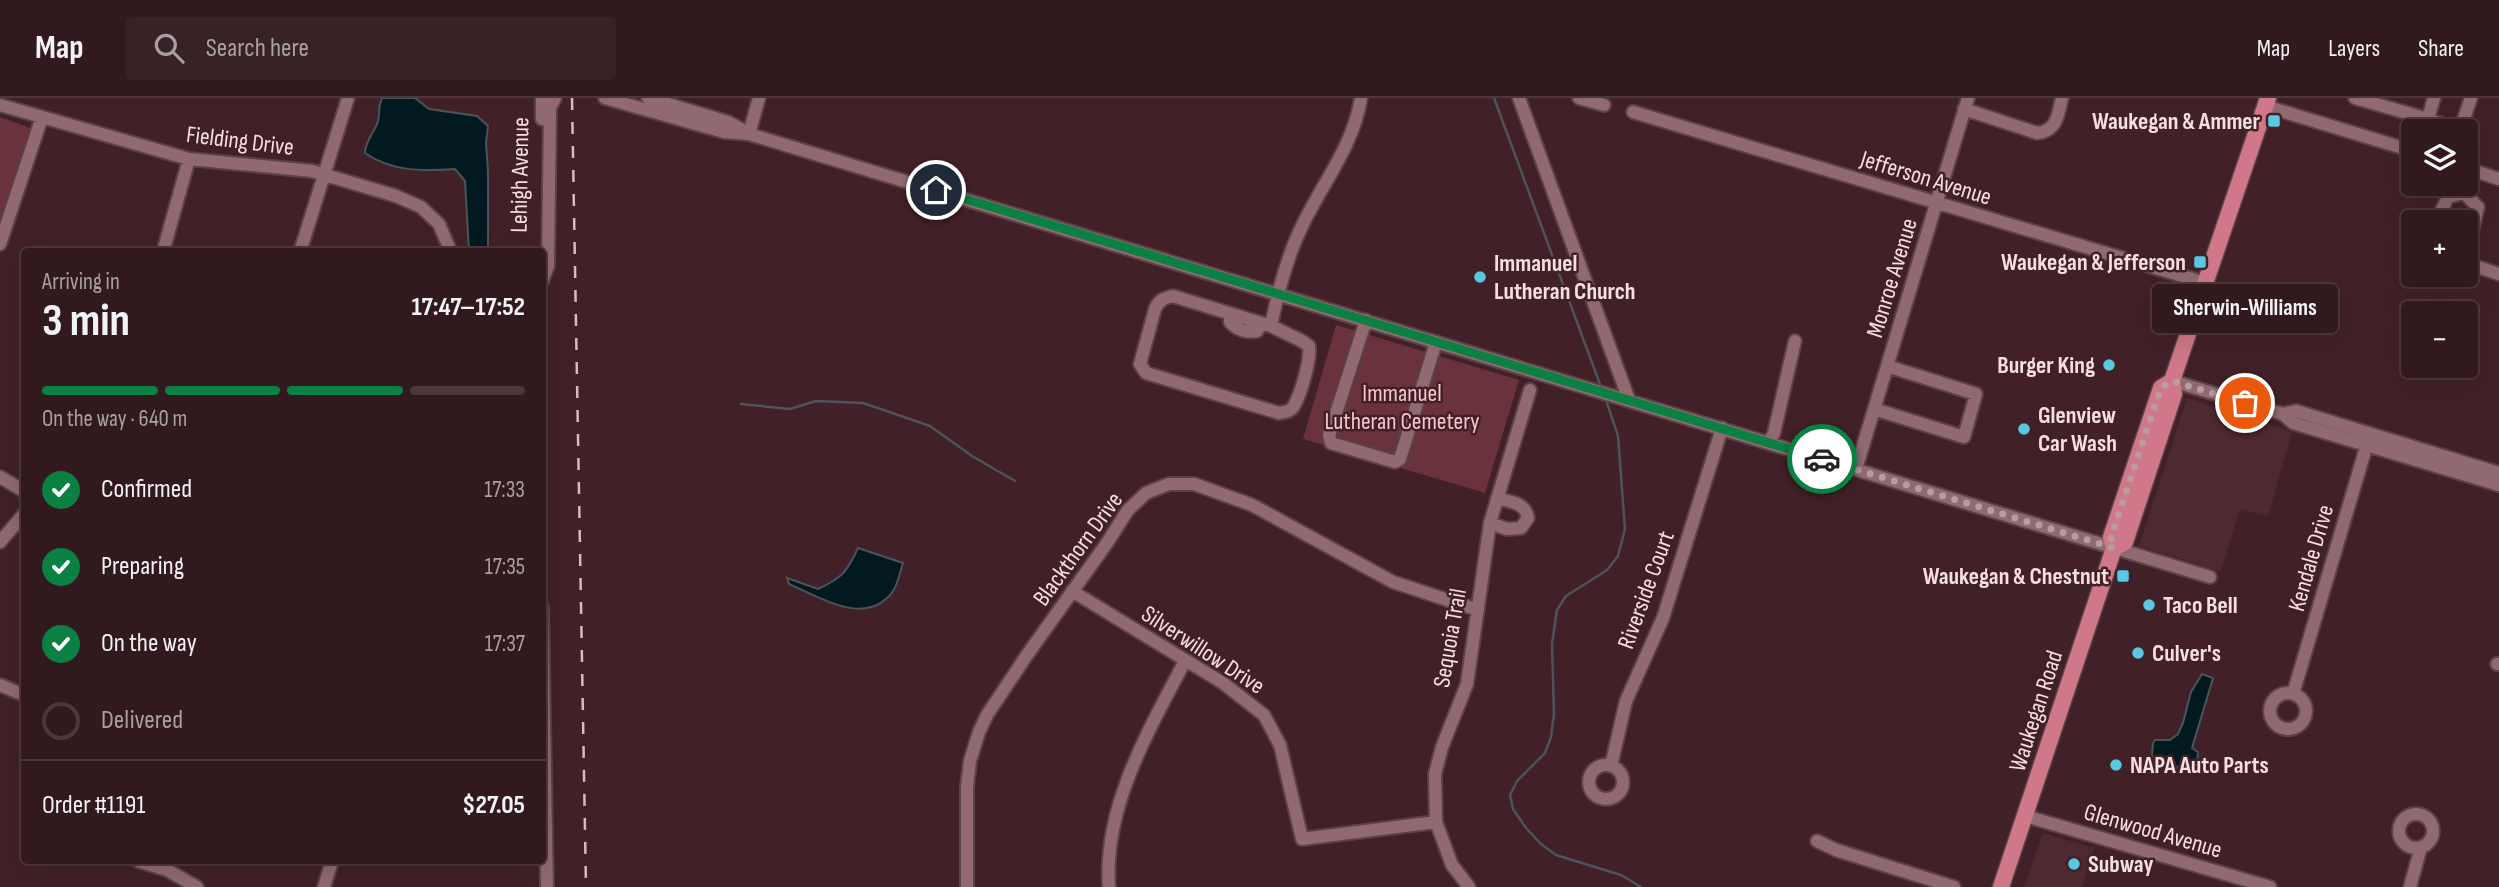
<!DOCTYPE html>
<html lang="en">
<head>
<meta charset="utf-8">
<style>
	:root { --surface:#31191d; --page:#392226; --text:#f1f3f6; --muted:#a8a0a4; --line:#4c383b; --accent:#0b8043 }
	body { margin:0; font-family:"Sofia Sans Condensed",sans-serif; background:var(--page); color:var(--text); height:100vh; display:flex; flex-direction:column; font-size:26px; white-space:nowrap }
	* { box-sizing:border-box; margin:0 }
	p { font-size:23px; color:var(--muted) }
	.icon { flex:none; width:38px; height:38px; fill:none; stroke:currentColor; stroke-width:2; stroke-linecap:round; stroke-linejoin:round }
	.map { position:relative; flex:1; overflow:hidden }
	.drawer { position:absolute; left:21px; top:150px; width:525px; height:616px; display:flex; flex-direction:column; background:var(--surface); border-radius:7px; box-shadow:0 7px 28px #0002,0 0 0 2px var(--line) }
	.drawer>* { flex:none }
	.buttons { position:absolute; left:2401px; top:21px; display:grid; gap:14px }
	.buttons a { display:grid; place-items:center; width:77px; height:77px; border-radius:7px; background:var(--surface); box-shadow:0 7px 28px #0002,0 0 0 2px var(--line); font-size:35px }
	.pin { position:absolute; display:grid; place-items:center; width:60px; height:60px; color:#fff; margin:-30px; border:4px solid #fff; border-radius:50%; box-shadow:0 2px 7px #0007 }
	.courier { position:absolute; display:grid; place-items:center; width:70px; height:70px; margin:-35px; border:5px solid #0b8043; border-radius:50%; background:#fff; color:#222; box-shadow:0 2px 9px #0007 }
	.bubble { position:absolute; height:49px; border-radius:7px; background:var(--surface); box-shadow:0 7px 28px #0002,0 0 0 2px var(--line); font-size:23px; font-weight:700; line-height:49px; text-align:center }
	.head em { font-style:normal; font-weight:700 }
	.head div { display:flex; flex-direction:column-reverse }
	.head { display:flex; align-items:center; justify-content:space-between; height:119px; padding:0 21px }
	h1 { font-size:46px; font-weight:700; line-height:52px }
	.bar { display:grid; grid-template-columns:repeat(4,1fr); gap:10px 7px; align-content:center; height:84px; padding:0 21px }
	.bar i { height:9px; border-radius:5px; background:var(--line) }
	.bar .active { background:var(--accent) }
	.bar p { grid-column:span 4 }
	.line { display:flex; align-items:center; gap:18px; padding:0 21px; border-top:2px solid var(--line) }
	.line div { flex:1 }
	ol { padding:0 21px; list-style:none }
	li { display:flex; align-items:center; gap:21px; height:77px }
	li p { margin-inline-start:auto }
	li .icon { padding:7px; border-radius:50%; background:var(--accent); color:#fff; stroke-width:4 }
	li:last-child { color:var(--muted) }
	li i { width:38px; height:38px; border:4px solid var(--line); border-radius:50% }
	header { display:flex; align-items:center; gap:42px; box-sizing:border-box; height:98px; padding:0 35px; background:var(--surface); border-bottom:2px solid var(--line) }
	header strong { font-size:33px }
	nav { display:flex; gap:38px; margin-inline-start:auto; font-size:24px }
	.search { width:490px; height:63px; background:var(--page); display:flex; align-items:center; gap:18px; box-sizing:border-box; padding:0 24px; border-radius:7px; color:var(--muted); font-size:26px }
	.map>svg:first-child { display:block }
	.built { fill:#4f2931 }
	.green { fill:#69323d }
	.water { fill:#02191f; stroke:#4b545a; stroke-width:2 }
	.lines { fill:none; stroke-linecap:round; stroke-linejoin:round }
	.stream { stroke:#4b545a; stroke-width:2.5 }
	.minor-casing { stroke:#5c4147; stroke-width:16 }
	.major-casing { stroke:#5c4147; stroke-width:19 }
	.minor { stroke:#906a70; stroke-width:12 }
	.major { stroke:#d07889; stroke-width:16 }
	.rail { stroke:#d4bcbf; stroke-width:2.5; stroke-dasharray:12 12; stroke-linecap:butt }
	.done { stroke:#b79ca1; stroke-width:7; stroke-dasharray:0 12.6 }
	.route { stroke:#0b8043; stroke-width:9 }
	.poi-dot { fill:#58c9e3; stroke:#412127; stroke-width:2.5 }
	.labels { text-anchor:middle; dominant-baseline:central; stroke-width:5; stroke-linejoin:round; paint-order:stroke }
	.poi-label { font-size:24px; font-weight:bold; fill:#f6dfe2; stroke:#412127; text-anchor:start }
	.street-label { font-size:24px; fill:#f6dfe2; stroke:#412127 }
	.park-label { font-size:24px; fill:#fdc4cc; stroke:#412127 }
</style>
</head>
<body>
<header>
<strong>Map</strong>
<div class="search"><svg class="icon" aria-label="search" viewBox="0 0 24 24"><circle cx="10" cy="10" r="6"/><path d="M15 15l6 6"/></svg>Search here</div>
<nav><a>Map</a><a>Layers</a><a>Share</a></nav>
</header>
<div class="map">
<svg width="2499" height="789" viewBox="0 0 2499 789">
	<rect width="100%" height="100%" fill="#412127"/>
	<!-- built -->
	<path class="built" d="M2187 300 2292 334 2268 418 2240 411 2221 473 2139 448Z
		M2043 735 2094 750 2082 789H2024Z"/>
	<!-- green -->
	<path class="green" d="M0 19 30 30 0 128Z
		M1336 227 1519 282 1485 395 1303 341Z"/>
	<!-- water -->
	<path class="water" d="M382 0H415L429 11 477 18 488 28 486 45 488 73V154H469L465 83 455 71C423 73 392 74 365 55 365 43 375 34 378 23 380 15 378 8 382 0Z
		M858 450 903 465C899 477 897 492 887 500 860 526 817 498 789 486L787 480 818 491C842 480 847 474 858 450Z
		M2202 576 2213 580 2192 650 2198 654 2197 665C2182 673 2165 667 2152 658L2153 645 2155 642H2170L2178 636 2183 625 2191 594Z"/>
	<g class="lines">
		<!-- stream -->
		<path class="stream" d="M1494 0 1601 289
			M1606 302 1618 338 1625 431 1618 458 1607 472 1566 498 1557 512 1552 546 1554 616 1551 639 1545 655 1517 683 1510 697 1513 711 1526 730 1541 746 1556 757 1621 777 1641 789
			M741 306 790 311 816 303 863 305 930 328 972 358 1015 383"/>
		<!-- minor casing -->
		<g class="minor-casing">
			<path id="minor" d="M605 0 724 34 749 36 2210 479
				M648 0 728 24 746 34
				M1519 0 1629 302
				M1579 0 1604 7
				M2355 0 2428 21 2460 33
				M0 7 189 61 312 73 396 98 421 109 439 126 451 154
				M2265 8 2413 53
				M1964 11 2037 35C2057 33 2058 17 2062 0
				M1633 14 2206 185
				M542 21V0
				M2428 21 2434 0
				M2460 32 2471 0
				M749 36 759 0
				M2466 70 2499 81
				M2464 95 2478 109 2466 156
				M2436 124 2448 99 2464 95
				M0 146 42 19
				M163 154 189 61
				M300 154 348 0
				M2466 165 2499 176
				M542 184 548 168 550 10 555 0
				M1230 216V224C1237 232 1247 235 1257 233L1261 226
				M1366 222 1329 337 1331 345 1395 364 1400 361 1436 244
				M1271 228 1302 243 1309 248C1311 262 1301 295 1294 308 1290 314 1285 314 1279 315L1146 275 1140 266 1155 211C1159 202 1164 200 1173 198L1271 228C1278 193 1287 158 1303 126 1323 85 1354 46 1361 0
				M2172 283 2283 316 2293 325 2499 387
				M1874 311 1964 339 1976 296 1887 268
				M2283 316 2296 313 2499 375
				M1769 345 1774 335 1795 243
				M1856 371 1968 0
				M0 379 24 393
				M1490 425 1507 431 1521 430 1528 420C1525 404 1510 404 1497 400
				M0 444 24 416
				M1072 493 1223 585 1264 617 1280 647 1302 741 1436 724
				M542 509 547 789
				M2497 566H2499
				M0 587 24 597
				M2270 613a18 18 0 1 1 36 0a18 18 0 1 1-36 0Z
				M2293 596 2370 336
				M1589 684a17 17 0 1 1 34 0a17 17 0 1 1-34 0Z
				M1611 668 1626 603 1663 520 1722 330
				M2399 733a17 17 0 1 1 34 0a17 17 0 1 1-34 0Z
				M2025 718 2270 789
				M1817 743 1836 752 1954 789
				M138 763 167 772 197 789
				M324 789 332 763
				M967 789V689L970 663 979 634 987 617 1027 557 1107 445 1128 412 1146 395 1169 386H1194L1252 407 1393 484 1478 512
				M1109 789C1103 709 1149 632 1185 563
				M1469 789 1452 767 1436 724 1435 676 1442 649 1467 586 1490 425 1530 292
				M2410 789 2421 749"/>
		</g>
		<!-- major casing -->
		<g class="major-casing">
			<path id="major" d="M2114 450 2125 444 2174 296 2172 283 2268 0
				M2001 789 2114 450 2111 439 2161 290 2172 283"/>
		</g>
		<!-- minor -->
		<use href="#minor" class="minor"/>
		<!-- major -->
		<use href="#major" class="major"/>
		<!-- rail -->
		<path class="rail" d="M572 0 586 789"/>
	</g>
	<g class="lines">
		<!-- done -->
		<path class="done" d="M1822 361 2114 450 2111 439 2161 290 2172 283 2245 305"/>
		<!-- route -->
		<path class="route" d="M936 92 1822 361"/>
	</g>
	<!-- markers -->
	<g class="poi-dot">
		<rect x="2267" y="16" width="14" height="14" rx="3.5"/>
		<rect x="2193" y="157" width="14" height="14" rx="3.5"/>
		<circle cx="1480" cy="179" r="7"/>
		<circle cx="2109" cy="267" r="7"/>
		<circle cx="2024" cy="331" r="7"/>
		<rect x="2116" y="471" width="14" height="14" rx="3.5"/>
		<circle cx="2149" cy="507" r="7"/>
		<circle cx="2138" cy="555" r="7"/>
		<circle cx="2116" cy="667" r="7"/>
		<circle cx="2074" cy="766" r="7"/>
	</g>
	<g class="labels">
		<!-- poi labels -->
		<g class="poi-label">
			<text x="2260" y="23" text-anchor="end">Waukegan &amp; Ammer</text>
			<text x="2186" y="164" text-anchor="end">Waukegan &amp; Jefferson</text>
			<text x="1494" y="165">Immanuel<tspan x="1494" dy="28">Lutheran Church</tspan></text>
			<text x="2095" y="267" text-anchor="end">Burger King</text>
			<text x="2038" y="317">Glenview<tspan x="2038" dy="28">Car Wash</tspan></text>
			<text x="2109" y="478" text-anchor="end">Waukegan &amp; Chestnut</text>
			<text x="2163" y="507">Taco Bell</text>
			<text x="2152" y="555">Culver's</text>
			<text x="2130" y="667">NAPA Auto Parts</text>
			<text x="2088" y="766">Subway</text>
		</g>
		<!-- street labels -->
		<g class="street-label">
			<text transform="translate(240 43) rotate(7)">Fielding Drive</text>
			<text transform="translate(520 77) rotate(-89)">Lehigh Avenue</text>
			<text transform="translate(1926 80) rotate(17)">Jefferson Avenue</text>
			<text transform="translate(1892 180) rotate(-73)">Monroe Avenue</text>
			<text transform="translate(1078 451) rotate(-54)">Blackthorn Drive</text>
			<text transform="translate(2311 460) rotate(-74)">Kendale Drive</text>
			<text transform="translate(1646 492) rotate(-70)">Riverside Court</text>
			<text transform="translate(1450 540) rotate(-80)">Sequoia Trail</text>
			<text transform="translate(1203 552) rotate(33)">Silverwillow Drive</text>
			<text transform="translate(2036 613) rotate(-72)">Waukegan Road</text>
			<text transform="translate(2153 733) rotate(16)">Glenwood Avenue</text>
		</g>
		<!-- park labels -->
		<g class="park-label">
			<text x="1402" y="295">Immanuel<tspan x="1402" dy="28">Lutheran Cemetery</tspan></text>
		</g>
	</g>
</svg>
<div class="buttons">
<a><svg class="icon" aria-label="layers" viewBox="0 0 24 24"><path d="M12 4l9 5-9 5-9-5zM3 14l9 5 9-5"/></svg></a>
<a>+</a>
<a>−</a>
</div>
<div class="pin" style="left:2245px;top:305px;background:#ea580c"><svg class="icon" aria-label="bag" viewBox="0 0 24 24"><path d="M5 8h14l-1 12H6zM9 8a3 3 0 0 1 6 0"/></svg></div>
<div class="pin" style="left:936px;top:92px;background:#1f2937"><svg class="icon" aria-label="home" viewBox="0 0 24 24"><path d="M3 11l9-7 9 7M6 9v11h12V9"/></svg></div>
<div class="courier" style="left:1822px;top:361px"><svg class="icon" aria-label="car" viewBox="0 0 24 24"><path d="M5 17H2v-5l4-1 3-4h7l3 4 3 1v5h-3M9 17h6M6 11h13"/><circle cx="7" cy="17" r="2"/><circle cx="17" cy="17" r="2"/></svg></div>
<div class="bubble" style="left:2152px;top:186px;width:186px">Sherwin-Williams</div>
<section class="drawer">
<div class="head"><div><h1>3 min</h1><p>Arriving in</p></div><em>17:47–17:52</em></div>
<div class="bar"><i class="active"></i><i class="active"></i><i class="active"></i><i></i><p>On the way · 640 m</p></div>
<ol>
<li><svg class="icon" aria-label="check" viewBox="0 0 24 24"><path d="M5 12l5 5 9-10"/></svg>Confirmed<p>17:33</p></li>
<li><svg class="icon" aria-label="check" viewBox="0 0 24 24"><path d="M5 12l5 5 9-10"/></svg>Preparing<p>17:35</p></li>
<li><svg class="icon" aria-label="check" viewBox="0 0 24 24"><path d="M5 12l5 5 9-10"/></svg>On the way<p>17:37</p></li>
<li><i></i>Delivered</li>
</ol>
<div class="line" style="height:91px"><div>Order #1191</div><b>$27.05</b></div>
</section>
</div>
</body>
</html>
